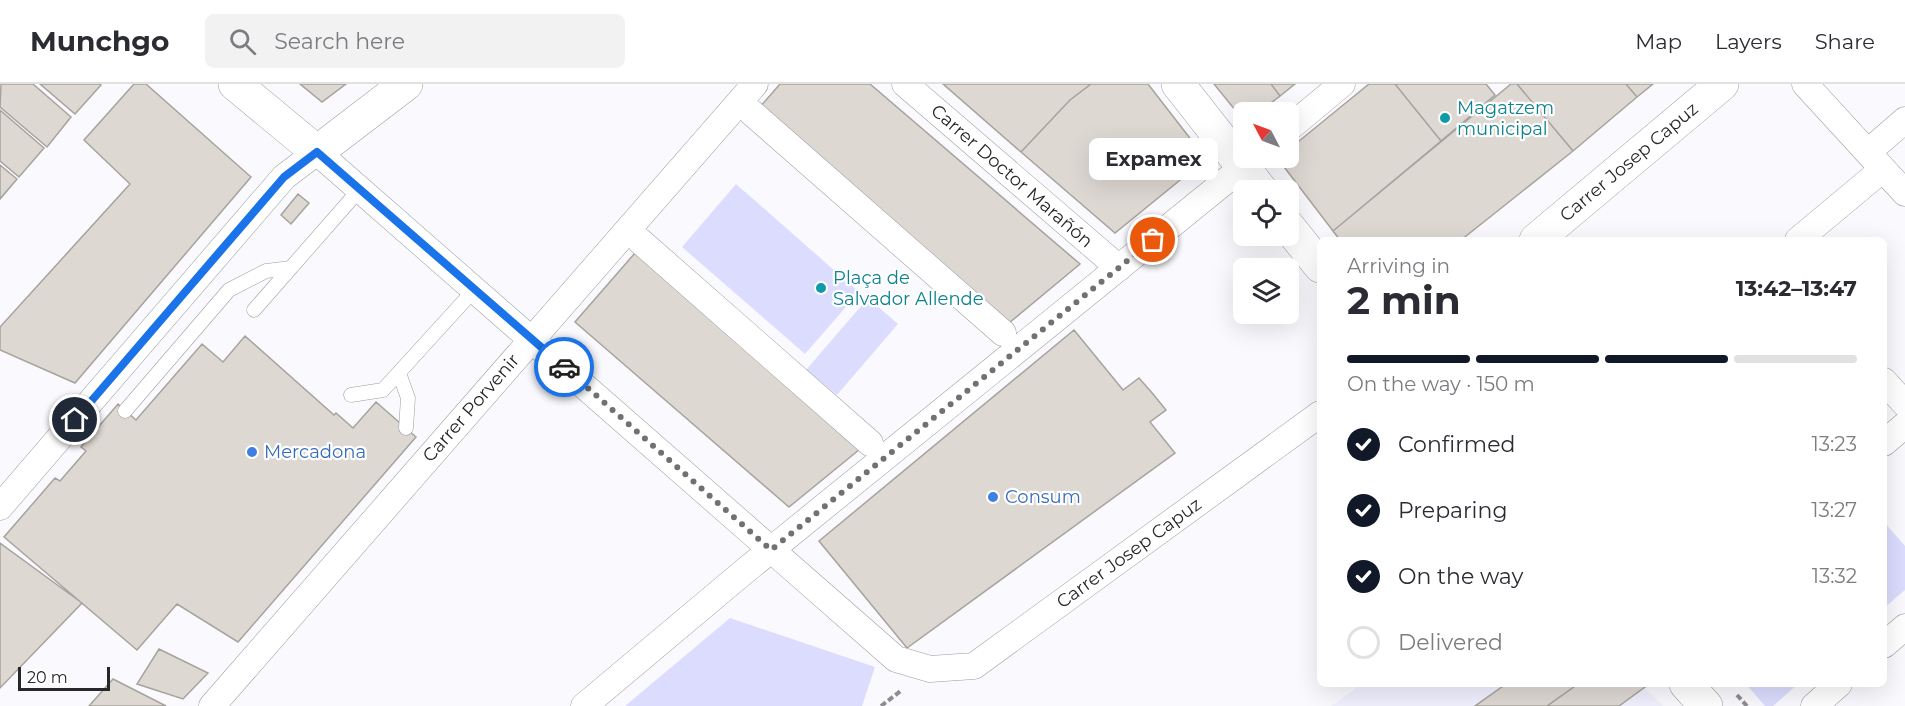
<!DOCTYPE html>
<html lang="en">
<head>
<meta charset="utf-8">
<style>
	:root { --surface:#fff; --page:#f2f2f3; --text:#2b2b33; --muted:#7c7c81; --line:#e1e1e2; --accent:#111827 }
	body { margin:0; font-family:Montserrat,sans-serif; background:var(--page); color:var(--text); height:100vh; display:flex; flex-direction:column; font-size:22px; white-space:nowrap }
	* { box-sizing:border-box; margin:0 }
	p { font-size:20px; color:var(--muted) }
	.icon { flex:none; width:33px; height:33px; fill:none; stroke:currentColor; stroke-width:2; stroke-linecap:round; stroke-linejoin:round }
	.map { position:relative; flex:1; overflow:hidden }
	.panel { position:absolute; left:1317px; top:153px; width:570px; height:450px; display:flex; flex-direction:column; background:var(--surface); border-radius:9px; box-shadow:0 6px 24px #0002 }
	.panel>* { flex:none }
	.needle { width:39px; rotate:311deg }
	.tools { position:absolute; left:1233px; top:18px; display:grid; gap:12px }
	.tools a { display:grid; place-items:center; width:66px; height:66px; border-radius:9px; background:var(--surface); box-shadow:0 6px 24px #0002; font-size:30px }
	.scale { position:absolute; left:18px; bottom:15px; width:92px; box-sizing:border-box; padding-left:6px; border:3px solid #272729; border-top:0; font-size:16px; line-height:21px; white-space:nowrap; color:#272729; -webkit-text-stroke:4px #fff; paint-order:stroke }
	.pin { position:absolute; display:grid; place-items:center; width:51px; height:51px; color:#fff; margin:-26px; border:3px solid #fff; border-radius:50%; box-shadow:0 2px 6px #0007 }
	.courier { position:absolute; display:grid; place-items:center; width:60px; height:60px; margin:-30px; border:4px solid #1a73e8; border-radius:50%; background:#fff; color:#222; box-shadow:0 2px 8px #0007 }
	.bubble { position:absolute; height:42px; border-radius:9px; background:var(--surface); box-shadow:0 6px 24px #0002; font-size:20px; font-weight:700; line-height:42px; text-align:center }
	.overview em { font-style:normal; font-weight:700 }
	.overview div { display:flex; flex-direction:column-reverse }
	.overview { display:flex; align-items:center; justify-content:space-between; height:102px; padding:0 30px }
	h1 { font-size:39px; font-weight:700; line-height:45px }
	.bar { display:grid; grid-template-columns:repeat(4,1fr); gap:9px 6px; align-content:center; height:72px; padding:0 30px }
	.bar i { height:8px; border-radius:4px; background:var(--line) }
	.bar .selected { background:var(--accent) }
	.bar p { grid-column:span 4 }
	ol { padding:0 30px; list-style:none }
	li { display:flex; align-items:center; gap:18px; height:66px }
	li p { margin-inline-start:auto }
	li .icon { padding:6px; border-radius:50%; background:var(--accent); color:#fff; stroke-width:4 }
	li:last-child { color:var(--muted) }
	li i { width:33px; height:33px; border:3px solid var(--line); border-radius:50% }
	header { display:flex; align-items:center; gap:36px; box-sizing:border-box; height:84px; padding:0 30px; background:var(--surface); border-bottom:2px solid var(--line) }
	header strong { font-size:28px }
	nav { display:flex; gap:33px; margin-inline-start:auto; font-size:21px }
	.search { width:420px; height:54px; background:var(--page); display:flex; align-items:center; gap:15px; box-sizing:border-box; padding:0 21px; border-radius:9px; color:var(--muted); font-size:22px }
	.map>svg:first-child { display:block }
	.built { fill:#f0f0ff }
	.green { fill:#dcddfe }
	.building { fill:#ded8d3; stroke:#a7a29d; stroke-width:1.5 }
	.lines { fill:none; stroke-linecap:round; stroke-linejoin:round }
	.lane-casing { stroke:#9c9ca2; stroke-width:15 }
	.street-casing { stroke:#9c9ca2; stroke-width:27 }
	.secondary-casing { stroke:#9c9ca2; stroke-width:34 }
	.path { stroke:#8e8e91; stroke-width:4; stroke-dasharray:6 3; stroke-linecap:butt }
	.lane { stroke:#fff; stroke-width:14 }
	.street { stroke:#fff; stroke-width:26 }
	.secondary { stroke:#fff; stroke-width:33 }
	.done { stroke:#717174; stroke-width:6; stroke-dasharray:0 10.8 }
	.route { stroke:#1a73e8; stroke-width:8 }
	.culture-dot { fill:#0f9aa8; stroke:#fff; stroke-width:2 }
	.shop-dot { fill:#3f7fe0; stroke:#fff; stroke-width:2 }
	.labels { text-anchor:middle; dominant-baseline:central; stroke-width:4.5; stroke-linejoin:round; paint-order:stroke }
	.culture-label { font-size:18px; fill:#0d838f; stroke:#fff; text-anchor:start }
	.street-label { font-size:18px; fill:#272729; stroke:#fff }
	.shop-label { font-size:18px; fill:#366cbe; stroke:#fff; text-anchor:start }
</style>
</head>
<body>
<header>
<strong>Munchgo</strong>
<div class="search"><svg class="icon" aria-label="search" viewBox="0 0 24 24"><circle cx="10" cy="10" r="6"/><path d="M15 15l6 6"/></svg>Search here</div>
<nav><a>Map</a><a>Layers</a><a>Share</a></nav>
</header>
<div class="map">
<svg width="1905" height="622" viewBox="0 0 1905 622">
	<rect width="100%" height="100%" fill="#fafafe"/>
	<!-- built -->
	<path class="built" d="M1362 600H1641L1663 622H1331Z"/>
	<!-- green -->
	<path class="green" d="M736 100 859 208 805 270 682 163Z
		M868 214 898 240 837 311 806 286Z
		M1884 438 1905 462V506L1884 524Z
		M730 534 875 583 862 622H625Z
		M1746 600H1798L1773 622H1765Z"/>
	<!-- building -->
	<path class="building" d="M1 0H33L71 33 47 63 0 23Z
		M40 0H99L101 1 75 30Z
		M134 0H146L251 93 75 299 0 266V243L130 100 84 56Z
		M300 0H346L322 18Z
		M780 0H870L1080 180 1009 239 759 24Z
		M943 0H1091L1070 16 1021 68Z
		M1091 0H1148L1206 75 1115 149 1021 68 1070 16Z
		M1214 0H1271L1280 12 1259 28H1244V37Z
		M1271 0H1295L1280 12Z
		M1369 0H1395L1441 57 1333 147 1278 75 1288 74V66Z
		M1395 0H1486L1495 11 1441 57Z
		M1511 0H1517L1573 67 1461 156H1340L1333 147Z
		M1517 0H1626L1637 13 1573 67Z
		M1626 0H1653L1637 13Z
		M0 26 44 64 19 93 0 77Z
		M0 81 17 95 0 115Z
		M298 110 309 119 291 140 281 131Z
		M635 169 860 365 789 423 575 238Z
		M1074 246 1123 306 1139 294 1153 310 1166 326 1150 338 1175 369 907 564 819 457Z
		M245 252 334 331 336 329 353 344 376 318 416 353 238 558 177 520 137 566 4 453 55 394 60 397 86 367 81 363 118 320 136 336 202 260 223 278Z
		M0 459 82 519 0 604Z
		M159 565 208 589 183 615 137 600Z
		M113 595 166 622H89Z
		M1506 600H1578L1547 622H1475Z
		M1578 600H1641L1645 603 1619 622H1547Z"/>
	<g class="lines">
		<!-- lane casing -->
		<g class="lane-casing">
			<path id="lane" d="M254 226 360 105
				M399 289 408 314 406 344
				M351 311 383 306 475 205
				M125 327 229 206 266 187 291 184"/>
		</g>
		<!-- street casing -->
		<g class="street-casing">
			<path id="street" d="M905 0 1119 184
				M1805 0 1905 109
				M752 29 1003 249
				M1288 45 1342 0
				M1868 68 1905 36
				M1798 156 1883 85
				M640 157 870 359
				M1884 297 1905 320
				M1884 359 1905 341
				M0 423 284 93 317 68 896 575 930 585 974 582 1320 330
				M1884 561 1905 543
				M212 622 755 0
				M584 622 746 486 1254 74
				M1814 622 1839 600"/>
		</g>
		<!-- secondary casing -->
		<g class="secondary-casing">
			<path id="secondary" d="M235 0 317 68 406 0
				M1178 0 1261 106
				M1288 142 1320 182
				M1536 156 1722 0
				M1686 600 1706 622"/>
		</g>
		<!-- path -->
		<path class="path" d="M1737 611 1747 622
			M881 622 902 606"/>
		<!-- lane -->
		<use href="#lane" class="lane"/>
		<!-- street -->
		<use href="#street" class="street"/>
		<!-- secondary -->
		<use href="#secondary" class="secondary"/>
	</g>
	<g class="lines">
		<!-- done -->
		<path class="done" d="M564 283 771 466 1153 156"/>
		<!-- route -->
		<path class="route" d="M75 336 284 93 317 68 564 283"/>
	</g>
	<!-- markers -->
	<g class="culture-dot">
		<circle cx="1445" cy="34" r="6"/>
		<circle cx="821" cy="204" r="6"/>
	</g>
	<g class="shop-dot">
		<circle cx="252" cy="368" r="6"/>
		<circle cx="993" cy="413" r="6"/>
	</g>
	<g class="labels">
		<!-- culture labels -->
		<g class="culture-label">
			<text x="1457" y="24">Magatzem<tspan x="1457" dy="21">municipal</tspan></text>
			<text x="833" y="194">Plaça de<tspan x="833" dy="21">Salvador Allende</tspan></text>
		</g>
		<!-- street labels -->
		<g class="street-label">
			<text transform="translate(1629 78) rotate(-40)">Carrer Josep Capuz</text>
			<text transform="translate(1012 92) rotate(41)">Carrer Doctor Marañón</text>
			<text transform="translate(471 324) rotate(-49)">Carrer Porvenir</text>
			<text transform="translate(1129 469) rotate(-36)">Carrer Josep Capuz</text>
		</g>
		<!-- shop labels -->
		<g class="shop-label">
			<text x="264" y="368">Mercadona</text>
			<text x="1005" y="413">Consum</text>
		</g>
	</g>
</svg>
<div class="tools">
<a><svg class="needle" viewBox="-14 -14 28 28"><path d="M0-13l5 13h-10z" fill="#e53935"/><path d="M0 13l5-13h-10z" fill="#7c7c81"/></svg></a>
<a><svg class="icon" aria-label="locate" viewBox="0 0 24 24"><circle cx="12" cy="12" r="6"/><path d="M12 2v4M12 18v4M2 12h4M18 12h4"/></svg></a>
<a><svg class="icon" aria-label="layers" viewBox="0 0 24 24"><path d="M12 4l9 5-9 5-9-5zM3 14l9 5 9-5"/></svg></a>
</div>
<div class="scale">20 m</div>
<div class="pin" style="left:1153px;top:156px;background:#ea580c"><svg class="icon" aria-label="bag" viewBox="0 0 24 24"><path d="M5 8h14l-1 12H6zM9 8a3 3 0 0 1 6 0"/></svg></div>
<div class="pin" style="left:75px;top:336px;background:#1f2937"><svg class="icon" aria-label="home" viewBox="0 0 24 24"><path d="M3 11l9-7 9 7M6 9v11h12V9"/></svg></div>
<div class="courier" style="left:564px;top:283px"><svg class="icon" aria-label="car" viewBox="0 0 24 24"><path d="M5 17H2v-5l4-1 3-4h7l3 4 3 1v5h-3M9 17h6M6 11h13"/><circle cx="7" cy="17" r="2"/><circle cx="17" cy="17" r="2"/></svg></div>
<div class="bubble" style="left:1089px;top:54px;width:129px">Expamex</div>
<section class="panel">
<div class="overview"><div><h1>2 min</h1><p>Arriving in</p></div><em>13:42–13:47</em></div>
<div class="bar"><i class="selected"></i><i class="selected"></i><i class="selected"></i><i></i><p>On the way · 150 m</p></div>
<ol>
<li><svg class="icon" aria-label="check" viewBox="0 0 24 24"><path d="M5 12l5 5 9-10"/></svg>Confirmed<p>13:23</p></li>
<li><svg class="icon" aria-label="check" viewBox="0 0 24 24"><path d="M5 12l5 5 9-10"/></svg>Preparing<p>13:27</p></li>
<li><svg class="icon" aria-label="check" viewBox="0 0 24 24"><path d="M5 12l5 5 9-10"/></svg>On the way<p>13:32</p></li>
<li><i></i>Delivered</li>
</ol>
</section>
</div>
</body>
</html>
